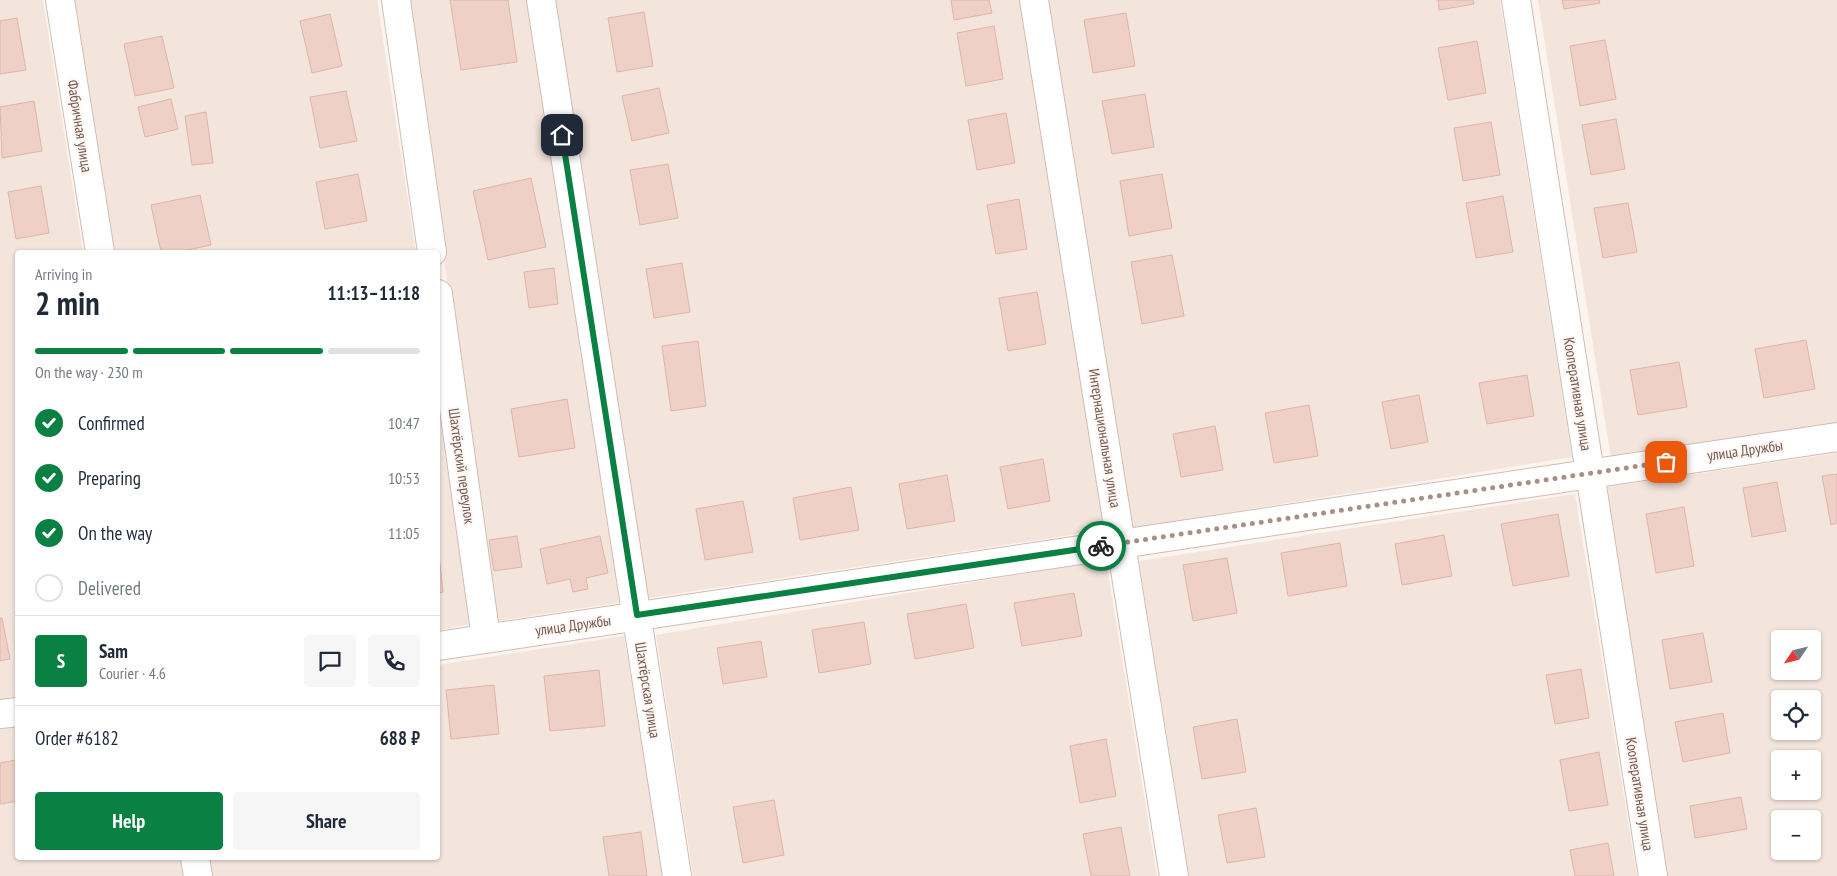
<!DOCTYPE html>
<html lang="en">
<head>
<meta charset="utf-8">
<style>
	:root { --surface:#fff; --page:#f6f6f7; --text:#1f2937; --muted:#747a83; --line:#e0e1e3; --accent:#0b8043 }
	body { margin:0; font-family:"PT Sans Narrow",sans-serif; background:var(--page); color:var(--text); height:100vh; display:flex; flex-direction:column; font-size:19px; white-space:nowrap }
	* { box-sizing:border-box; margin:0 }
	p { font-size:16px; color:var(--muted) }
	.icon { flex:none; width:28px; height:28px; fill:none; stroke:currentColor; stroke-width:2; stroke-linecap:round; stroke-linejoin:round }
	.map { position:relative; flex:1; overflow:hidden }
	.side { position:absolute; left:15px; top:250px; width:425px; height:610px; display:flex; flex-direction:column; background:var(--surface); border-radius:5px; box-shadow:0 1px 4px #0004 }
	.side>* { flex:none }
	.needle { width:32px; rotate:235deg }
	.tools { position:absolute; left:1771px; top:630px; display:grid; gap:10px }
	.tools a { display:grid; place-items:center; width:50px; height:50px; border-radius:5px; background:var(--surface); box-shadow:0 1px 4px #0004; font-size:25px }
	.pin { position:absolute; display:grid; place-items:center; width:42px; height:42px; color:#fff; margin:-21px; border-radius:10px; box-shadow:0 2px 8px #0006 }
	.courier { position:absolute; display:grid; place-items:center; width:50px; height:50px; margin:-25px; border:4px solid #0b8043; border-radius:50%; background:#fff; color:#222; box-shadow:0 1px 6px #0007 }
	.summary em { font-style:normal; font-weight:600 }
	.summary div { display:flex; flex-direction:column-reverse }
	.summary { display:flex; align-items:center; justify-content:space-between; height:85px; padding:0 20px }
	h1 { font-size:32px; font-weight:600; line-height:38px }
	.bar { display:grid; grid-template-columns:repeat(4,1fr); gap:8px 5px; align-content:center; height:60px; padding:0 20px }
	.bar i { height:6px; border-radius:4px; background:var(--line) }
	.bar .selected { background:var(--accent) }
	.bar p { grid-column:span 4 }
	.line { display:flex; align-items:center; gap:12px; padding:0 20px; border-top:1px solid var(--line) }
	.line div { flex:1 }
	.round { display:grid; place-items:center; flex:none; width:52px; height:52px; border-radius:5px; background:var(--page) }
	ol { padding:0 20px; list-style:none }
	li { display:flex; align-items:center; gap:15px; height:55px }
	li p { margin-inline-start:auto }
	li .icon { padding:5px; border-radius:50%; background:var(--accent); color:#fff; stroke-width:4 }
	li:last-child { color:var(--muted) }
	li i { width:28px; height:28px; border:2px solid var(--line); border-radius:50% }
	.primary-button { display:flex; gap:10px; margin-top:auto; padding:10px 20px }
	.primary-button a { flex:1; height:58px; border-radius:5px; background:var(--accent); color:#fff; font-size:20px; font-weight:600; line-height:58px; text-align:center }
	.primary-button a+a { background:var(--page); color:var(--text) }
	.map>svg:first-child { display:block }
	.residential { fill:#f3e5dc; fill-rule:evenodd }
	.building { fill:#efd0c7; stroke:#e0b4a8 }
	.lines { fill:none; stroke-linecap:round; stroke-linejoin:round }
	.minor-casing { stroke:#d0bdb5; stroke-width:30 }
	.minor { stroke:#fff; stroke-width:28 }
	.done { stroke:#a58f88; stroke-width:5; stroke-dasharray:0 9 }
	.route { stroke:#0b8043; stroke-width:6 }
	.labels { text-anchor:middle; dominant-baseline:central; stroke-width:4; stroke-linejoin:round; paint-order:stroke }
	.street-label { font-size:15px; fill:#765851; stroke:#fef8f4 }
</style>
</head>
<body>
<div class="map">
<svg width="1837" height="876" viewBox="0 0 1837 876">
	<rect width="100%" height="100%" fill="#fcf4ed"/>
	<!-- residential -->
	<path class="residential" d="M0 0H43L83 252H18V698L0 700Z
		M72 0H377L416 252H110Z
		M408 0H527L621 602 494 622Z
		M551 0H1020L1106 530 641 599Z
		M1043 0H1500L1572 457 1127 529Z
		M1538 0H1837V425L1611 458Z
		M438 392 473 624 438 630Z
		M1837 453V876H1667L1607 487ZM1780 639H1812V671H1780ZM1780 699H1812V731H1780ZM1780 759H1812V791H1780ZM1780 819H1812V851H1780Z
		M1575 494 1637 876H1189L1139 561Z
		M1106 560 1157 876H693L656 635Z
		M624 636 663 876H212L209 858H438V665Z
		M17 723 18 858H182L184 876H0V726Z"/>
	<!-- building -->
	<path class="building" d="M450 0H508L517 62 461 70Z
		M951 0H989L992 13 954 20Z
		M1438 0H1473L1474 4 1439 10Z
		M1562 0H1599L1600 3 1564 9Z
		M644 12 653 66 617 72 608 18Z
		M1126 13 1135 66 1093 73 1084 20Z
		M330 14 342 66 312 73 300 21Z
		M17 18 26 70 0 74V21Z
		M994 26 1003 79 966 86 957 33Z
		M162 36 174 88 135 96 124 44Z
		M1605 40 1616 99 1580 106 1570 46Z
		M1477 41 1486 93 1448 100 1438 48Z
		M659 88 669 133 632 141 622 96Z
		M346 91 357 141 320 148 310 97Z
		M1145 94 1154 147 1112 154 1102 101Z
		M171 99 178 129 145 137 138 107Z
		M34 101 42 151 2 158 0 107Z
		M206 112 213 163 192 165 185 116Z
		M1006 113 1015 163 977 170 968 120Z
		M1616 119 1625 169 1591 175 1582 125Z
		M1491 122 1500 175 1463 181 1454 128Z
		M668 164 678 218 640 225 630 170Z
		M358 174 367 221 325 229 316 182Z
		M1162 174 1172 228 1129 236 1120 181Z
		M531 178 546 247 488 260 473 191Z
		M41 186 49 233 16 239 8 192Z
		M200 195 211 245 178 252H161L151 205Z
		M1503 196 1513 252 1476 258 1466 203Z
		M1019 199 1027 249 996 254 987 205Z
		M1628 203 1637 252 1603 258 1594 208Z
		M1172 255 1184 316 1142 324 1131 262Z
		M682 263 690 312 654 318 646 269Z
		M554 268 558 304 529 308 524 272Z
		M1037 292 1046 344 1008 351 999 298Z
		M1806 340 1815 389 1764 398 1755 349Z
		M698 341 706 406 671 411 662 346Z
		M1679 362 1687 407 1638 415 1630 370Z
		M1527 375 1534 416 1487 424 1479 383Z
		M1419 395 1428 442 1391 449 1382 402Z
		M567 399 575 448 519 457 511 409Z
		M1309 405 1318 456 1274 463 1265 413Z
		M1215 426 1223 470 1181 477 1173 434Z
		M1043 459 1050 501 1008 509 1000 467Z
		M1837 474V523L1831 525 1822 476Z
		M947 475 955 521 907 529 899 484Z
		M1777 482 1786 531 1752 537 1743 488Z
		M851 487 859 530 800 540 793 498Z
		M743 501 753 552 705 560 696 509Z
		M1684 507 1694 566 1656 573 1646 514Z
		M1558 514 1569 576 1513 586 1501 524Z
		M1444 535 1452 576 1402 585 1395 544Z
		M517 536 522 567 494 571 489 540Z
		M600 536 608 573 586 578 588 589 573 592 570 579 547 584 540 549Z
		M1340 543 1347 586 1288 596 1281 553Z
		M438 546 443 592 438 593Z
		M1227 558 1237 613 1193 621 1183 565Z
		M1074 593 1082 636 1022 646 1014 603Z
		M966 604 974 648 915 659 907 614Z
		M0 618H2L10 659 0 661Z
		M864 622 871 664 819 673 812 630Z
		M1703 633 1712 682 1670 689 1662 640Z
		M761 641 767 677 723 684 717 648Z
		M1581 669 1589 718 1555 724 1546 675Z
		M599 670 605 726 550 731 544 676Z
		M494 685 499 734 451 739 446 690Z
		M1723 713 1730 753 1683 762 1675 722Z
		M1237 719 1246 772 1202 779 1193 727Z
		M1106 739 1116 796 1080 803 1070 746Z
		M1599 752 1608 805 1569 811 1560 760Z
		M16 760 18 801 0 804V763Z
		M1741 797 1747 829 1695 838 1690 806Z
		M774 800 784 855 743 863 733 807Z
		M1256 808 1265 857 1227 863 1218 815Z
		M1121 827 1130 876H1091L1083 834Z
		M641 832 647 876H609L603 837Z
		M1608 843 1614 876H1575L1570 850Z"/>
	<g class="lines">
		<!-- minor casing -->
		<g class="minor-casing">
			<path id="minor" d="M60 0 100 252
				M396 0 432 252
				M541 0 677 876
				M1034 0 1174 876
				M1516 0 1653 876
				M438 294 486 638
				M438 646 1837 437
				M0 714 18 712
				M195 858 198 876"/>
		</g>
		<!-- minor -->
		<use href="#minor" class="minor"/>
	</g>
	<g class="lines">
		<!-- done -->
		<path class="done" d="M1101 546 1666 462"/>
		<!-- route -->
		<path class="route" d="M562 135 637 615 1101 546"/>
	</g>
	<g class="labels">
		<!-- street labels -->
		<g class="street-label">
			<text transform="translate(80 126) rotate(81)">Фабричная улица</text>
			<text transform="translate(1578 394) rotate(81)">Кооперативная улица</text>
			<text transform="translate(1105 438) rotate(81)">Интернациональная улица</text>
			<text transform="translate(1745 450) rotate(-8)">улица Дружбы</text>
			<text transform="translate(462 466) rotate(82)">Шахтёрский переулок</text>
			<text transform="translate(573 625) rotate(-8)">улица Дружбы</text>
			<text transform="translate(648 690) rotate(81)">Шахтёрская улица</text>
			<text transform="translate(1640 794) rotate(81)">Кооперативная улица</text>
		</g>
	</g>
</svg>
<div class="tools">
<a><svg class="needle" viewBox="-14 -14 28 28"><path d="M0-13l5 13h-10z" fill="#e53935"/><path d="M0 13l5-13h-10z" fill="#747a83"/></svg></a>
<a><svg class="icon" aria-label="locate" viewBox="0 0 24 24"><circle cx="12" cy="12" r="6"/><path d="M12 2v4M12 18v4M2 12h4M18 12h4"/></svg></a>
<a>+</a>
<a>−</a>
</div>
<div class="pin" style="left:1666px;top:462px;background:#ea580c"><svg class="icon" aria-label="bag" viewBox="0 0 24 24"><path d="M5 8h14l-1 12H6zM9 8a3 3 0 0 1 6 0"/></svg></div>
<div class="pin" style="left:562px;top:135px;background:#1f2937"><svg class="icon" aria-label="home" viewBox="0 0 24 24"><path d="M3 11l9-7 9 7M6 9v11h12V9"/></svg></div>
<div class="courier" style="left:1101px;top:546px"><svg class="icon" aria-label="bike" viewBox="0 0 24 24"><circle cx="6" cy="16" r="4"/><circle cx="18" cy="16" r="4"/><path d="M6 16l4-8h5l3 8M10 8l3 8H6M13 5h3"/></svg></div>
<section class="side">
<div class="summary"><div><h1>2 min</h1><p>Arriving in</p></div><em>11:13–11:18</em></div>
<div class="bar"><i class="selected"></i><i class="selected"></i><i class="selected"></i><i></i><p>On the way · 230 m</p></div>
<ol>
<li><svg class="icon" aria-label="check" viewBox="0 0 24 24"><path d="M5 12l5 5 9-10"/></svg>Confirmed<p>10:47</p></li>
<li><svg class="icon" aria-label="check" viewBox="0 0 24 24"><path d="M5 12l5 5 9-10"/></svg>Preparing<p>10:53</p></li>
<li><svg class="icon" aria-label="check" viewBox="0 0 24 24"><path d="M5 12l5 5 9-10"/></svg>On the way<p>11:05</p></li>
<li><i></i>Delivered</li>
</ol>
<div class="line" style="height:90px"><b class="round" style="background:var(--accent);color:#fff">S</b><div><b>Sam</b><p>Courier · 4.6</p></div><a class="round"><svg class="icon" aria-label="chat" viewBox="0 0 24 24"><path d="M4 5h16v11H9l-5 4z"/></svg></a><a class="round"><svg class="icon" aria-label="phone" viewBox="0 0 24 24"><path d="M5 4h4l2 5-3 2q2 4 5 5l2-3 5 2v4C11 20 4 13 5 4z"/></svg></a></div>
<div class="line" style="height:65px"><div>Order #6182</div><b>688 ₽</b></div>
<div class="primary-button"><a>Help</a><a>Share</a></div>
</section>
</div>
</body>
</html>
